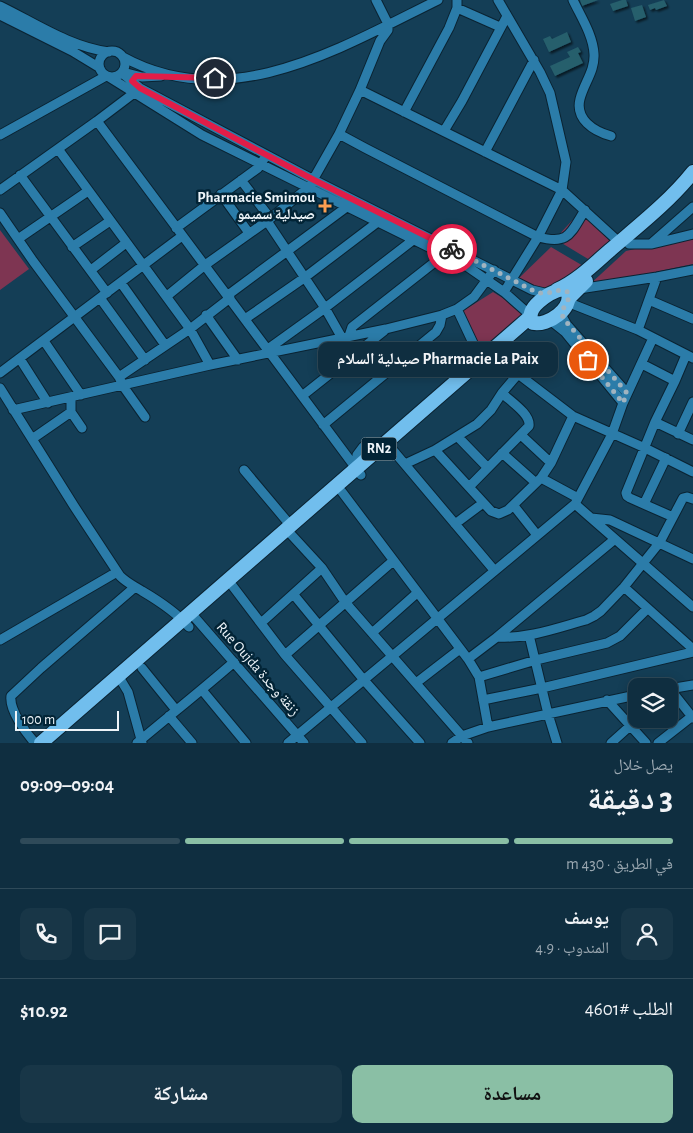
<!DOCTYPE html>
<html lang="ar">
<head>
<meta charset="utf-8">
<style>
	:root { --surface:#0f2e40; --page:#183647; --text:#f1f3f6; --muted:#9ba8b1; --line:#2f4a59; --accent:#8abfa5 }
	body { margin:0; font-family:"Alegreya Sans","Noto Naskh Arabic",sans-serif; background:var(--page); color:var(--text); direction:rtl; height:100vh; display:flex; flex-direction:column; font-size:19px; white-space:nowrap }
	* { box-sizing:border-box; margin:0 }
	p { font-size:16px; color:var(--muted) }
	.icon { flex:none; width:28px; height:28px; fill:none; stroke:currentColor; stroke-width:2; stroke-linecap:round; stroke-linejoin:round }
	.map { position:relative; height:743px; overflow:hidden; direction:ltr }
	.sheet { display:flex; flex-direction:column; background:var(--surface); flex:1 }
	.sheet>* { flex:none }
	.controls { position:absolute; left:628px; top:678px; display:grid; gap:10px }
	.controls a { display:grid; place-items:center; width:50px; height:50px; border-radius:10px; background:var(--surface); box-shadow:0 2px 12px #0003,0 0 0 1px var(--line); font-size:25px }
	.scale { position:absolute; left:15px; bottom:12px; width:104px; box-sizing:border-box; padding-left:5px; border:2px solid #edf4f9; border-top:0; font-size:14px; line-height:18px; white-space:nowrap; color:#edf4f9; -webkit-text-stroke:4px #022436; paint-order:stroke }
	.pin { position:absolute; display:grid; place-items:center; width:42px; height:42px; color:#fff; margin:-21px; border:2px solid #fff; border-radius:50%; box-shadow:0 1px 5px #0007 }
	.courier { position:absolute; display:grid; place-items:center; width:50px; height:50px; margin:-25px; border:4px solid #e11d48; border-radius:50%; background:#fff; color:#222; box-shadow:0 1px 6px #0007 }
	.bubble { position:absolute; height:35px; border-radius:10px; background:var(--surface); box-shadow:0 2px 12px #0003,0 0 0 1px var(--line); font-size:16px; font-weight:700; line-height:35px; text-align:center; direction:rtl }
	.head em { font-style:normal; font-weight:700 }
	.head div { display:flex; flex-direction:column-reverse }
	.head { display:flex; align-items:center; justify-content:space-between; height:85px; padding:0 20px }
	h1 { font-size:32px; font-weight:700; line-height:38px }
	.bar { display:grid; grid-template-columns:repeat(4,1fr); gap:8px 5px; align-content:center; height:60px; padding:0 20px }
	.bar i { height:6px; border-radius:4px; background:var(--line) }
	.bar .selected { background:var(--accent) }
	.bar p { grid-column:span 4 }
	.line { display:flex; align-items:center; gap:12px; padding:0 20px; border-top:1px solid var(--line) }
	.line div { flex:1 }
	.round { display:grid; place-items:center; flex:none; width:52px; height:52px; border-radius:10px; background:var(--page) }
	.action { display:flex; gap:10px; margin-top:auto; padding:10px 20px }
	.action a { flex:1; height:58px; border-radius:10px; background:var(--accent); color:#111; font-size:20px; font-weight:700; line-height:58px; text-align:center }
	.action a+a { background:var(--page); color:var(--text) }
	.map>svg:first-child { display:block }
	.green { fill:#7e3552 }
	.building { fill:#265e6c; filter:url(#shadow) }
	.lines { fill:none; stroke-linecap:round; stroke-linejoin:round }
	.minor-casing { stroke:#0a2332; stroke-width:11 }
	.highway-casing { stroke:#0a2332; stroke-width:16 }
	.minor { stroke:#2b7ca9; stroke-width:9 }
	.highway { stroke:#71beed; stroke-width:14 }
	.done { stroke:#a1b4c0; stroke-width:5; stroke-dasharray:0 9 }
	.route { stroke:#e11d48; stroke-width:6 }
	.poi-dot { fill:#fb9e51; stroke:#022436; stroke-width:2 }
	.labels { text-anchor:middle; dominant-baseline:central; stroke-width:5; stroke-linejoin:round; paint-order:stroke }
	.shield { fill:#022436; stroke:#a6b6be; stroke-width:1 }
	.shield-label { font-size:14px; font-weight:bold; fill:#edf4f9 }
	.poi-label { font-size:15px; font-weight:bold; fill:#edf4f9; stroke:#022436; text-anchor:end }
	.street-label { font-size:15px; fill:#edf4f9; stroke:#022436 }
</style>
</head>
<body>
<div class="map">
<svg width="693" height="743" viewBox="0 0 693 743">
	<defs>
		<filter id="shadow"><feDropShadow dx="2" dy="2" stdDeviation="1" flood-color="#0009"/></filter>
	</defs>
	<rect width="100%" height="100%" fill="#143e56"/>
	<!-- green -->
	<path class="green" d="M580 212 614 245 593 262 555 239Z
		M0 230 29 269 0 290Z
		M693 236V264L588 286 626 251Z
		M551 247 585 267 554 297 518 279Z
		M493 292 532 316 484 357 463 311Z"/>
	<!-- building -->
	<path class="building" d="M580 0H598L582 6Z
		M622 0H626L628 6 613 11 610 4Z
		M664 0 667 6 656 10 655 8 650 10 648 5Z
		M642 5 646 17 635 21 631 8Z
		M567 32 571 42 549 52 543 39 550 36 552 39Z
		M578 47 581 52 578 53 583 63 555 76 550 66 570 57 567 52Z"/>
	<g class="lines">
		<!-- minor casing -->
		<g class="minor-casing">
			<path id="minor" d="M498 0 540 72 550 93 566 162 562 190 538 237 504 292
				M573 0C581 17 593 35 594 54 595 71 584 83 580 99 575 119 593 131 611 136
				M0 6C35 23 70 47 109 52
				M457 8 500 27
				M0 15 72 51 100 68
				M99 64a13 13 0 1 1 26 0a13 13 0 1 1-26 0Z
				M123 57C230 116 342 47 438 0
				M123 72 142 77 161 76
				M122 73 140 88 314 180 532 290 549 294
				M109 77 202 135 465 265 504 292 530 315
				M360 90 562 190 619 242
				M404 112 449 28 457 8V0
				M97 121 361 475
				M444 131 462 101 507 16
				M339 134 365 148 538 237C569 245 570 234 585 210
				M0 135 106 76
				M58 149 190 329 210 365
				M485 152 534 60
				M20 175 107 293
				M241 180 270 218
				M0 190 97 121 134 93
				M221 194 249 233
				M0 213 33 261 119 377 123 386 145 417
				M267 221 325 308 342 338
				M176 228 258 168 264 159
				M18 239 88 191
				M652 243 693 207
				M629 244H652L693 234
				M72 247 110 221
				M91 270 126 243
				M121 283 165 345
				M579 289 657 277 693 270
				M228 295 348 206 351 202
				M167 296 205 265 267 221 309 187 339 134 360 90 380 41 388 30V24L376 0
				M100 298 145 360
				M649 300 693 319
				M567 302 638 330 693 358
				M457 309 481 360
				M562 311 563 318 567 325 627 393
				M206 315 238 360
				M245 319 304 278 379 221
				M550 320 565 332 623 403
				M638 330 657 277
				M349 336 352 327 445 254
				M44 341 81 395
				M268 349 325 308 417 237
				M499 357 518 374 573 416 645 448 693 472
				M20 359 48 403
				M642 364 675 381
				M0 373 182 236
				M119 377 190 329 230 298
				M0 388 74 506 120 576C127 583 134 586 142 591 159 601 176 612 189 627
				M302 396 384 331
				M13 410 210 365 386 329 442 315 457 309 474 297 494 270
				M71 412 82 428
				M655 422 693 440
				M323 425 436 332 440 325 442 315
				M678 434 693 402
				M521 435 551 463
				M458 437 487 467
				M32 439 71 412V398
				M386 442 494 570
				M435 450 491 511 499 514 508 510 541 478 551 463 573 416
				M502 453 536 483
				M405 464 435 450 477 424 491 410 502 393 518 374
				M360 465 357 455 363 447 373 444 381 447
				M244 470 291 526
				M541 478 578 498
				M469 487 529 426C531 414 510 401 502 393
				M342 492 468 659 479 677 488 727
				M575 504 693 607
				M644 504 666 458
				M514 506 537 535
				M673 517 630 498 627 496 626 493 655 422 675 381 686 355
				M591 518 610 520 693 559
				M455 524 483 503
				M287 530 322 568 345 602 468 743
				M228 580 285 655 362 743
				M624 587 693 649
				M294 595 363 679 420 743
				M191 613 304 743
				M261 623 322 568
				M372 633 417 593
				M529 635 548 714 557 743
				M497 637C528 639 557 628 586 620L594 616 601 611 624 587 660 542 683 498 687 497 693 499
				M0 640 117 572
				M285 655 393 561
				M468 659 497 637 615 539
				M142 668 176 710
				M119 677 128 692 142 743
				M479 677 536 660 607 643 620 636 647 609
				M416 683 460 649
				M669 689 693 685
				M670 689 693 718
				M202 690 246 743
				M483 700 542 688 693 652
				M607 700 646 743
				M169 716 192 743
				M35 743C26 733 9 710 11 696L41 668 135 587
				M137 743C169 716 202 690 234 662
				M288 743 575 504 612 434 623 403 653 338
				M452 743 462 736 488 727 636 695
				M611 743 630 726
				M658 743 691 717"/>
		</g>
		<!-- highway casing -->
		<g class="highway-casing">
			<path id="highway" d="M562 289 568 292C573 309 548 326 533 323 522 309 550 292 562 289Z
				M557 290C577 281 593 265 609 251 638 226 669 202 693 172
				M569 298 586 281
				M41 743 530 317"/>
		</g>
		<!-- minor -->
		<use href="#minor" class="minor"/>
		<!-- highway -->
		<use href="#highway" class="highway"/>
	</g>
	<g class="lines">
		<!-- done -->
		<path class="done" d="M452 249 536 292C550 296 557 287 568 292L569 298 562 311 563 318 627 393 623 403 588 360"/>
		<!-- route -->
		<path class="route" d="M215 78 136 76 132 81 140 88 314 180 452 249"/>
	</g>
	<!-- markers -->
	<path class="poi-dot" d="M322.5 198.5h5v5h5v5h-5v5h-5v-5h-5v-5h5z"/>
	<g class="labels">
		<!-- shield labels -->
		<rect class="shield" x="361.5" y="437.5" width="35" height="23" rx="4"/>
		<g class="shield-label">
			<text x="379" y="449">RN2</text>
		</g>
		<!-- poi labels -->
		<g class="poi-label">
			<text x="315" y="197">Pharmacie Smimou<tspan x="315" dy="17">صيدلية سميمو</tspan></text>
		</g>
		<!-- street labels -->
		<g class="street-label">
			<text transform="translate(258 669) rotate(49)">Rue Oujda زنقة وجدة</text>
		</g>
	</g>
</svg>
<div class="controls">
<a><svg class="icon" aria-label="layers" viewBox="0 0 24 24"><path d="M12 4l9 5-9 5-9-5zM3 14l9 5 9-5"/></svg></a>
</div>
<div class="scale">100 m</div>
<div class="pin" style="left:588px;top:360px;background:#ea580c"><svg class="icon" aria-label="bag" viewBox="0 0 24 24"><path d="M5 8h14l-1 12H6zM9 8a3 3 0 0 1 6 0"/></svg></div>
<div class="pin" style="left:215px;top:78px;background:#1f2937"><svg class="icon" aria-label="home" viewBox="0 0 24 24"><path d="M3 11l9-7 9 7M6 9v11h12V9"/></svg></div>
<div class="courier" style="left:452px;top:249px"><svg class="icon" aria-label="bike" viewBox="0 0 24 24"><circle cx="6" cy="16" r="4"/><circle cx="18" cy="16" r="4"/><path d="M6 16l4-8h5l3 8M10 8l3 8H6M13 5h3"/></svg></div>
<div class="bubble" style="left:318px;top:342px;width:240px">Pharmacie La Paix صيدلية السلام</div>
</div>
<section class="sheet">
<div class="head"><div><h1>3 دقيقة</h1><p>يصل خلال</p></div><em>09:04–09:09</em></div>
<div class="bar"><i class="selected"></i><i class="selected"></i><i class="selected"></i><i></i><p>في الطريق · 430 m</p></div>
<div class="line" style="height:90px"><a class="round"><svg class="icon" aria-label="person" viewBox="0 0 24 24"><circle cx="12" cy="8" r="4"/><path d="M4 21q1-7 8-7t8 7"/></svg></a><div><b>يوسف</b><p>المندوب · 4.9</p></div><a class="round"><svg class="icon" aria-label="chat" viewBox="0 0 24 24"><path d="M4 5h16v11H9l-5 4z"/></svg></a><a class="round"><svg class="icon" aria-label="phone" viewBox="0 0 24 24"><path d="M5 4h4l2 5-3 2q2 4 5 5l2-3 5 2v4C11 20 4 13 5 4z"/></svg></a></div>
<div class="line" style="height:65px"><div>الطلب #4601</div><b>$10.92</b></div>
<div class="action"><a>مساعدة</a><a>مشاركة</a></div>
</section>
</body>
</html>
